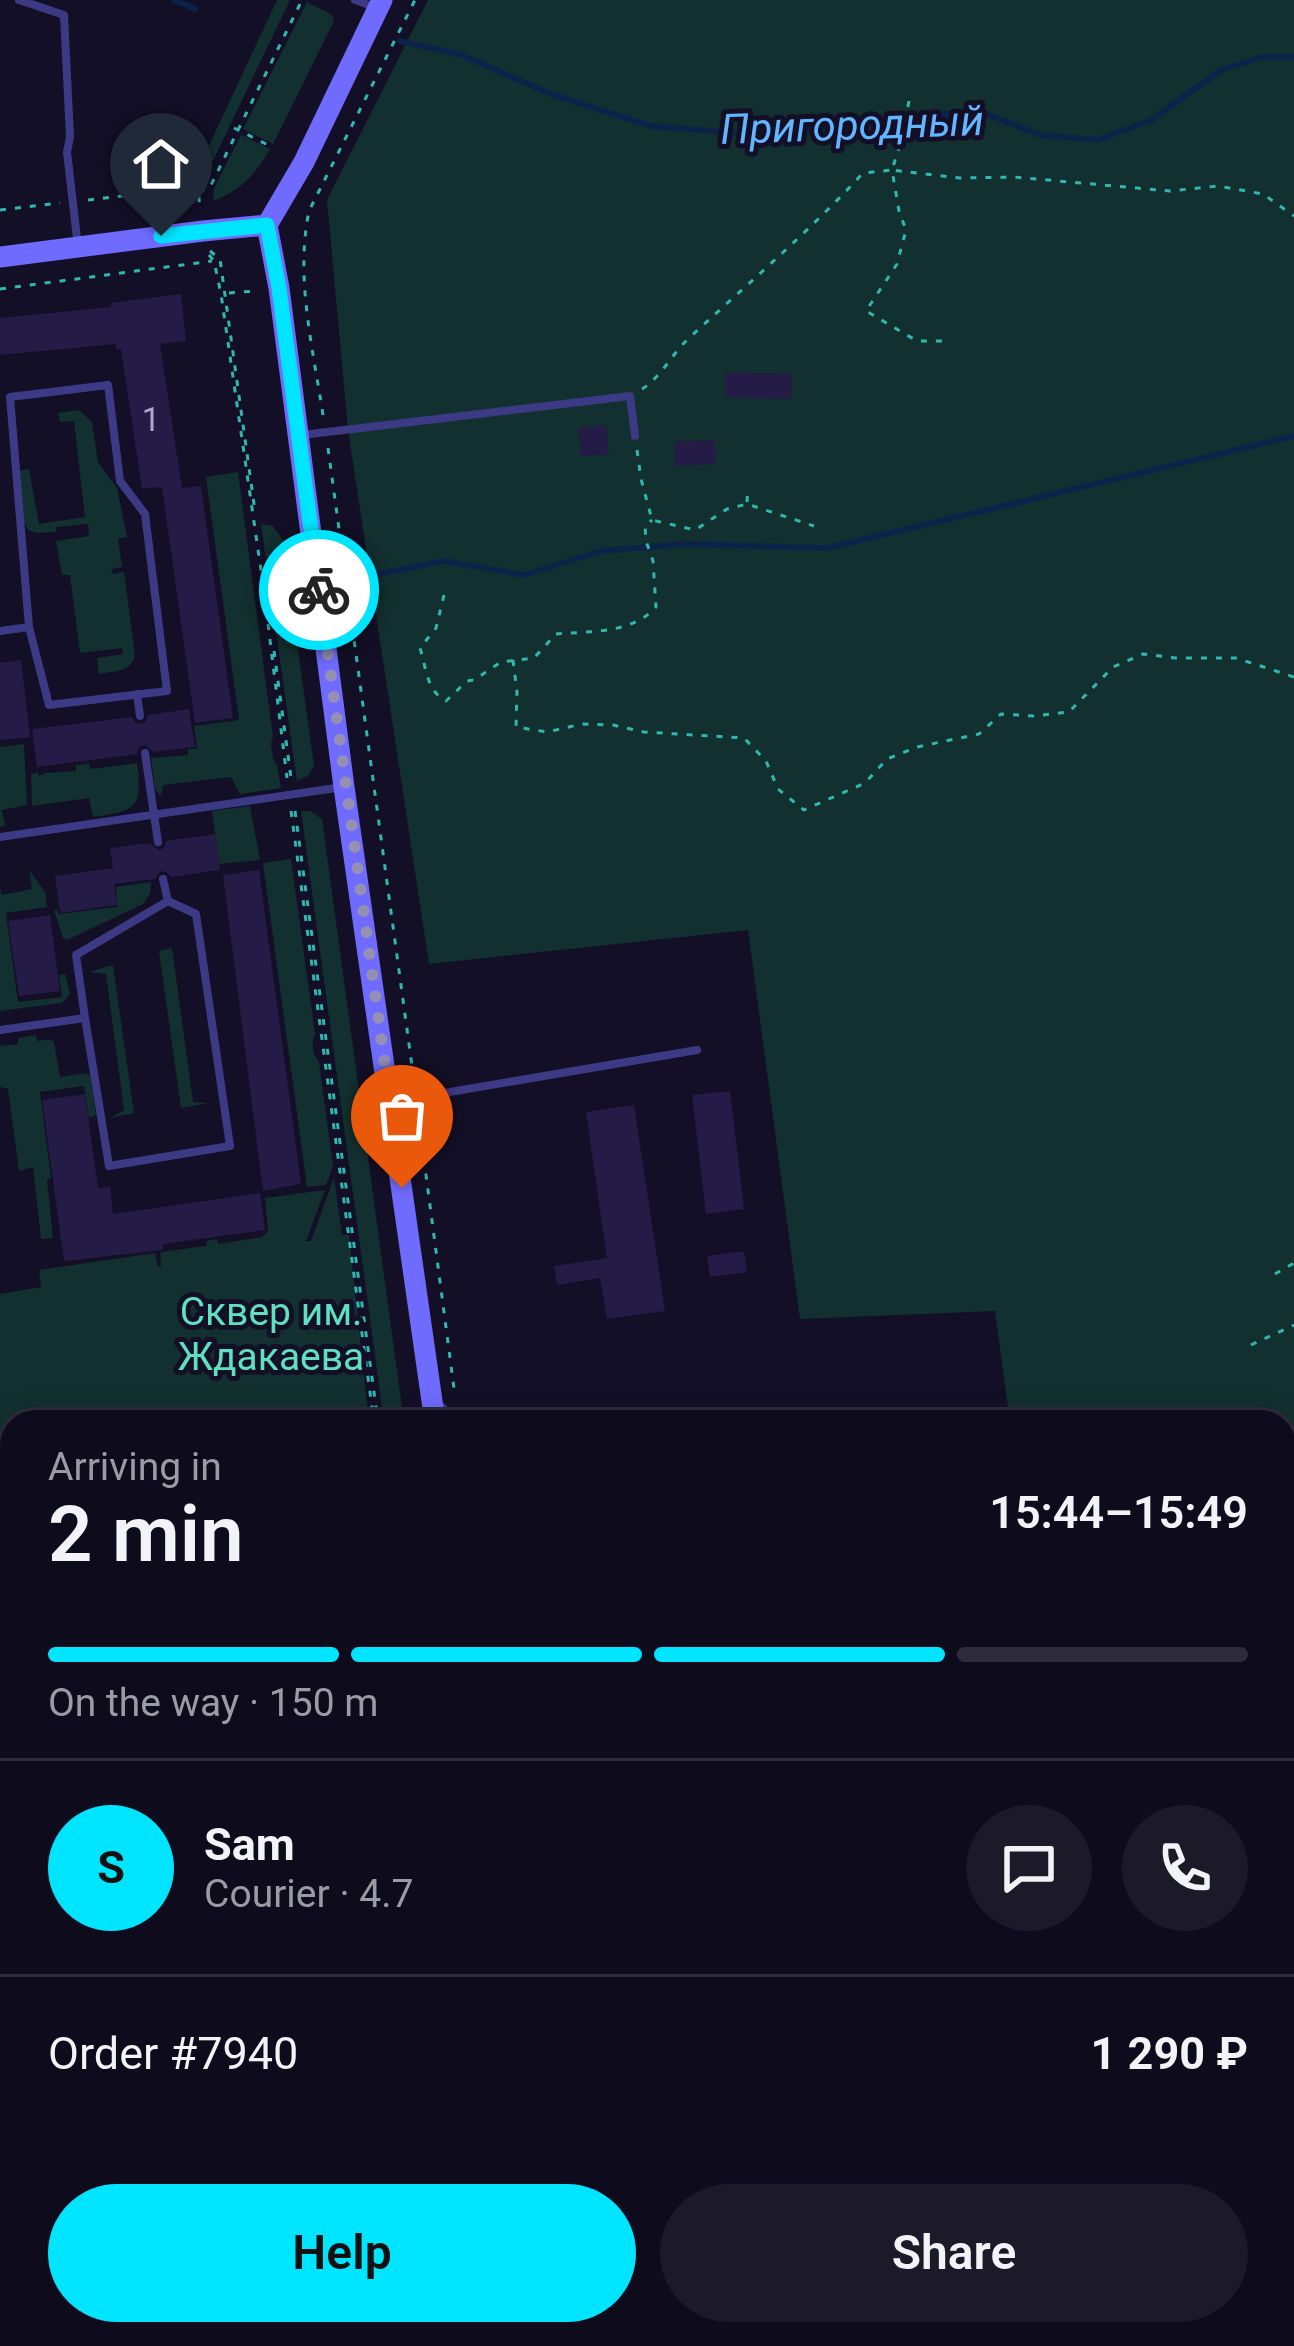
<!DOCTYPE html>
<html lang="en">
<head>
<meta charset="utf-8">
<style>
	:root { --surface:#0e0b1c; --page:#1c1929; --text:#f1f3f6; --muted:#9b9ba3; --line:#2e2b3b; --accent:#00e5ff }
	body { margin:0; font-family:Roboto,sans-serif; background:var(--page); color:var(--text); height:100vh; display:flex; flex-direction:column; font-size:45px; white-space:nowrap }
	* { box-sizing:border-box; margin:0 }
	p { font-size:39px; color:var(--muted) }
	.icon { flex:none; width:66px; height:66px; fill:none; stroke:currentColor; stroke-width:2; stroke-linecap:round; stroke-linejoin:round }
	.map { position:relative; flex:1; overflow:hidden }
	.panel { position:absolute; left:0px; top:1410px; width:1296px; height:936px; display:flex; flex-direction:column; background:var(--surface); border-radius:36px 36px 0 0; box-shadow:0 6px 30px #0003,0 0 0 3px var(--line) }
	.panel>* { flex:none }
	.pin { position:absolute; display:grid; place-items:center; width:102px; height:102px; color:#fff; margin:-123px -51px; border-radius:50% 50% 50% 0; rotate:-45deg; box-shadow:0 0 12px #0007 }
	.pin .icon { rotate:45deg }
	.courier { position:absolute; display:grid; place-items:center; width:120px; height:120px; margin:-60px; border:9px solid #00e5ff; border-radius:50%; background:#fff; color:#222; box-shadow:0 3px 15px #0007 }
	.headline em { font-style:normal; font-weight:600 }
	.headline div { display:flex; flex-direction:column-reverse }
	.headline { display:flex; align-items:center; justify-content:space-between; height:204px; padding:0 48px }
	h1 { font-size:78px; font-weight:600; line-height:90px }
	.bar { display:grid; grid-template-columns:repeat(4,1fr); gap:18px 12px; align-content:center; height:144px; padding:0 48px }
	.bar i { height:15px; border-radius:9px; background:var(--line) }
	.bar .current { background:var(--accent) }
	.bar p { grid-column:span 4 }
	.line { display:flex; align-items:center; gap:30px; padding:0 48px; border-top:3px solid var(--line) }
	.line div { flex:1 }
	.round { display:grid; place-items:center; flex:none; width:126px; height:126px; border-radius:63px; background:var(--page) }
	.cta { display:flex; gap:24px; margin-top:auto; padding:24px 48px }
	.cta a { flex:1; height:138px; border-radius:72px; background:var(--accent); color:#111; font-size:48px; font-weight:600; line-height:138px; text-align:center }
	.cta a+a { background:var(--page); color:var(--text) }
	.map>svg:first-child { display:block }
	.green { fill:#12302f }
	.lines { fill:none; stroke-linecap:round; stroke-linejoin:round }
	.stream { stroke:#0c2248; stroke-width:6 }
	.building { fill:#241b47 }
	.path { stroke:#2fb8b0; stroke-width:3; stroke-dasharray:6 9; stroke-linecap:butt }
	.lane { stroke:#3d3a85; stroke-width:8 }
	.street { stroke:#3d3a85; stroke-width:16 }
	.secondary { stroke:#6f6bff; stroke-width:21 }
	.done { stroke:#948fb3; stroke-width:12; stroke-dasharray:0 21.6 }
	.route { stroke:#00e5ff; stroke-width:15 }
	.labels { text-anchor:middle; dominant-baseline:central; stroke-width:10; stroke-linejoin:round; paint-order:stroke }
	.number-label { font-size:33px; fill:#aca6d1 }
	.park-label { font-size:39px; fill:#5fe0c0; stroke:#130f26 }
	.water-label { font-size:42px; font-style:italic; fill:#62b6ff; stroke:#130f26 }
</style>
</head>
<body>
<div class="map">
<svg width="1294" height="2346" viewBox="0 0 1294 2346">
	<rect width="100%" height="100%" fill="#130f26"/>
	<!-- green -->
	<path class="green" d="M277 0H290L209 169 197 171Z
		M428 0H1294V1562L1292 1571 1294 1598V2052L1284 2055V1422H1010L995 1311 800 1319 748 930 429 964 348 430 327 200Z
		M307 2 331 14 334 21 273 144 243 129Z
		M241 135 270 149C256 174 240 191 213 201L214 188Z
		M79 410 92 422 98 462 117 488 127 537 118 539 122 567 111 569 113 574 124 572 135 655C132 672 115 671 99 674L97 658 123 654 122 648 80 653 70 575H62L56 541 89 536 88 524 56 527V532L36 533 28 530 24 522 18 471 29 469 39 524 85 517 74 421 60 422 58 413Z
		M238 472 273 737 271 744 273 759 277 765 281 788 240 794 231 777 163 785 161 796 155 789 151 758 188 755V749H197L194 726 239 720 206 477Z
		M261 524 273 526 283 540 314 766 308 776 297 781Z
		M24 744 27 805 2 810 5 826 0 827V747Z
		M137 763C143 808 136 811 93 817L89 798 32 806 31 774 38 772 39 776 45 773 76 771V765L89 764 91 769Z
		M250 806 260 860 219 864 212 811Z
		M301 811H310L322 819 404 1422H384Z
		M291 859 315 1034C311 1043 312 1054 319 1062L333 1166 326 1185 307 1187 263 863Z
		M29 870 45 892 47 907 6 913 18 1002 62 997 59 975 65 974 70 994 62 1003 0 1011V889L2 895 32 889Z
		M151 882 150 893 143 904 67 940 63 938 54 910H57L59 914 117 907 116 887Z
		M172 948 193 1102 209 1103 181 1108 159 951Z
		M113 965 134 1113 110 1118 124 1110 106 974 89 972Z
		M36 1035 37 1041 49 1039 54 1042 60 1077 84 1073 90 1075 96 1115 89 1118 84 1086 40 1092 51 1178 47 1180 53 1238 41 1239 33 1167 19 1171 8 1089 0 1087V1046L18 1044V1038Z
		M334 1177 342 1235H349L369 1422H12V1673L0 1675V1294L41 1287 39 1270 155 1253 158 1267 161 1266 160 1252 206 1246 207 1241 217 1239 218 1244 262 1237 268 1231 265 1198 325 1190 306 1241H311Z
		M1294 2183V2346H1223L1228 2334H1284V2193Z"/>
	<g class="lines">
		<!-- stream -->
		<path class="stream" d="M175 0 195 9
			M400 41 462 55 551 94 650 126 749 134 940 114 989 115 1040 135 1098 140 1151 120 1221 70 1263 57H1294
			M354 579 444 561 524 575 601 551 683 544 828 548 1294 436"/>
	</g>
	<!-- building -->
	<path class="building" d="M181 294 186 341 160 344 182 488 201 486 233 718 195 723 162 487 142 489 121 349H116V344L0 355V318L111 307V303Z
		M725 372 792 374 791 399 725 397Z
		M606 425 609 454 581 456 578 428Z
		M714 440 716 464 676 466 674 442Z
		M21 660 30 737 0 740V663Z
		M189 709 195 747 153 752 145 745 139 747 137 754 37 767 32 729 132 717 134 722 140 724 146 722 148 715Z
		M215 834 220 870 171 877 166 872 160 871 155 879 114 884 117 905 60 913 55 876 113 868 110 848 150 843 158 850 164 848 166 841Z
		M259 870 301 1184 263 1191 223 875Z
		M50 915 60 991 19 996 8 921Z
		M730 1091 744 1209 706 1214 692 1095Z
		M85 1094 98 1188 110 1187 113 1214 260 1193 265 1230 163 1244V1250L64 1261 42 1100Z
		M634 1105 665 1311 607 1319 600 1278 557 1285 554 1266 607 1258 586 1112Z
		M744 1251 747 1272 710 1277 707 1256Z"/>
	<g class="lines">
		<!-- path -->
		<path class="path" d="M909 101 900 144 892 170 960 178 1014 177 1170 191 1218 186 1263 194 1294 216
			M234 128 272 147
			M199 193 211 185 302 0
			M88 200 198 187 200 211
			M0 210 60 203
			M210 251 220 259 255 511
			M209 255 214 261 221 294 264 591 287 778
			M0 289 212 261
			M229 293 255 291
			M642 389C660 378 671 356 686 341 746 285 808 233 863 173L892 170 899 211 906 230 897 264 866 311 917 341H942
			M323 415C313 348 295 278 309 211L415 0
			M328 448 414 1081
			M637 450 641 479 652 520 695 530 727 509 747 504 814 526
			M747 502 748 487
			M444 595 436 628 420 648C426 667 427 692 446 701L467 681 474 680 501 662 534 658 556 634C590 631 632 634 656 607L653 561 646 541 645 526 652 520
			M274 651 291 778
			M513 660 517 692 516 727 547 732 582 724 613 725 644 732 744 738 766 761 778 789 804 810 865 783 887 759 917 747 979 734 1001 714 1034 716 1069 712 1113 667 1143 654 1176 658H1236L1294 677
			M291 811 374 1422
			M295 811 378 1422
			M418 1114 455 1396
			M1275 1274 1294 1263
			M1251 1345 1294 1325
			M500 2334 501 2346
			M503 2334 505 2346
			M587 2334 589 2346"/>
		<!-- lane -->
		<path class="lane" d="M19 0 64 15 70 137 67 152 78 247
			M355 0 377 8
			M302 435 630 396 635 436
			M0 631 29 627 10 397 108 385 120 481 145 514 167 691 49 705 29 627
			M137 694 140 716
			M145 753 158 842
			M0 837 343 787
			M163 879 168 901
			M85 1018 76 955 168 901
			M0 1030 85 1018 109 1166 230 1146 196 914 168 901
			M391 1102 697 1050
			M0 2109 7 2167 12 2187
			M1284 2155 1294 2146
			M0 2333 12 2332
			M146 2334 148 2346
			M447 2334 449 2346
			M847 2334 848 2346
			M1015 2346 1019 2334
			M1197 2346 1202 2334"/>
		<!-- street -->
		<path class="street" d="M433 1404 452 1422
			M0 1951 12 1956"/>
		<!-- secondary -->
		<path class="secondary" d="M382 0 304 162 267 225 279 288 344 787 435 1422
			M0 257 203 231 267 225
			M561 2334 563 2346"/>
	</g>
	<g class="lines">
		<!-- done -->
		<path class="done" d="M319 590 402 1188"/>
		<!-- route -->
		<path class="route" d="M161 236 267 225 279 288 319 590"/>
	</g>
	<g class="labels">
		<!-- number labels -->
		<g class="number-label">
			<text x="151" y="419">1</text>
		</g>
		<!-- park labels -->
		<g class="park-label">
			<text x="271" y="1312">Сквер им.<tspan x="271" dy="45">Ждакаева</tspan></text>
		</g>
		<!-- water labels -->
		<g class="water-label">
			<text transform="translate(852 125) rotate(-2)">Пригородный</text>
		</g>
	</g>
</svg>
<div class="pin" style="left:402px;top:1188px;background:#ea580c"><svg class="icon" aria-label="bag" viewBox="0 0 24 24"><path d="M5 8h14l-1 12H6zM9 8a3 3 0 0 1 6 0"/></svg></div>
<div class="pin" style="left:161px;top:236px;background:#1f2937"><svg class="icon" aria-label="home" viewBox="0 0 24 24"><path d="M3 11l9-7 9 7M6 9v11h12V9"/></svg></div>
<div class="courier" style="left:319px;top:590px"><svg class="icon" aria-label="bike" viewBox="0 0 24 24"><circle cx="6" cy="16" r="4"/><circle cx="18" cy="16" r="4"/><path d="M6 16l4-8h5l3 8M10 8l3 8H6M13 5h3"/></svg></div>
<section class="panel">
<div class="headline"><div><h1>2 min</h1><p>Arriving in</p></div><em>15:44–15:49</em></div>
<div class="bar"><i class="current"></i><i class="current"></i><i class="current"></i><i></i><p>On the way · 150 m</p></div>
<div class="line" style="height:216px"><b class="round" style="background:var(--accent);color:#111">S</b><div><b>Sam</b><p>Courier · 4.7</p></div><a class="round"><svg class="icon" aria-label="chat" viewBox="0 0 24 24"><path d="M4 5h16v11H9l-5 4z"/></svg></a><a class="round"><svg class="icon" aria-label="phone" viewBox="0 0 24 24"><path d="M5 4h4l2 5-3 2q2 4 5 5l2-3 5 2v4C11 20 4 13 5 4z"/></svg></a></div>
<div class="line" style="height:156px"><div>Order #7940</div><b>1 290 ₽</b></div>
<div class="cta"><a>Help</a><a>Share</a></div>
</section>
</div>
</body>
</html>
